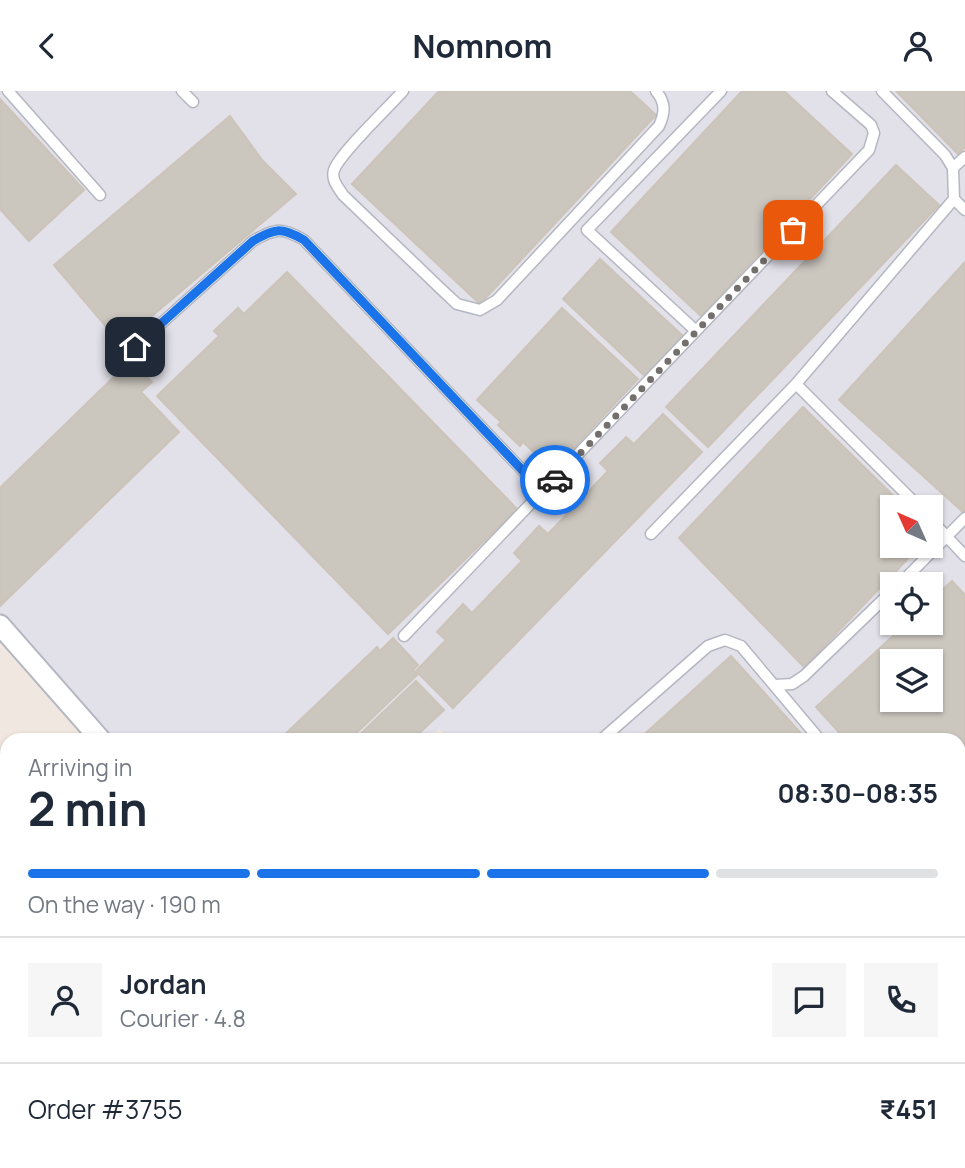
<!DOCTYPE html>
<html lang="en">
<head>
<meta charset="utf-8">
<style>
	:root { --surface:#fff; --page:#f6f6f7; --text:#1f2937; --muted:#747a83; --line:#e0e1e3; --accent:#1a73e8 }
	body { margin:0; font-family:Manrope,sans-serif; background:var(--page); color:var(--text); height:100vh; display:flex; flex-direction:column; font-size:26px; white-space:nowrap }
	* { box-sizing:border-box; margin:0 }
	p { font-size:23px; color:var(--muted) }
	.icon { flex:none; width:38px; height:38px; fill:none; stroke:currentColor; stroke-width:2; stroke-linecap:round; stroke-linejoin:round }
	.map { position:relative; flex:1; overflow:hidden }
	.sheet { position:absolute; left:0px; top:642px; width:966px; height:436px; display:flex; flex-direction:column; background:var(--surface); border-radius:21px 21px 0 0; box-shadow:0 2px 5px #0004 }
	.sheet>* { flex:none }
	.needle { width:46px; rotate:315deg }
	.tools { position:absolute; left:880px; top:404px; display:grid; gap:14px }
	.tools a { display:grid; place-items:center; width:63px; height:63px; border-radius:0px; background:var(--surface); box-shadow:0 2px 5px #0004; font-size:35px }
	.pin { position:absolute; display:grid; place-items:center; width:60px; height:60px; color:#fff; margin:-30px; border-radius:14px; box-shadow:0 4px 10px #0006 }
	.courier { position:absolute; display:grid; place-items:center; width:70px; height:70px; margin:-35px; border:5px solid #1a73e8; border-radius:50%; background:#fff; color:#222; box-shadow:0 2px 9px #0007 }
	.summary em { font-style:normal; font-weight:700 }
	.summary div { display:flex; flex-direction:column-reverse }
	.summary { display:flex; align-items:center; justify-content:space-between; height:119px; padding:0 28px }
	h1 { font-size:46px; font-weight:700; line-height:52px }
	.bar { display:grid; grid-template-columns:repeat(4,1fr); gap:10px 7px; align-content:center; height:84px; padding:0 28px }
	.bar i { height:9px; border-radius:5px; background:var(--line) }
	.bar .on { background:var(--accent) }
	.bar p { grid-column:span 4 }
	.line { display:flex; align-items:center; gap:18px; padding:0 28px; border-top:2px solid var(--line) }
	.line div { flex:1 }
	.round { display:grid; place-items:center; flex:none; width:74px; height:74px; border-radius:0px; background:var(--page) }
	header { display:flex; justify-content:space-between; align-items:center; height:91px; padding:0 28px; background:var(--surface); font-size:32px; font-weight:700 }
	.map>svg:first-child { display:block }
	.industrial { fill:#e2e0e8; fill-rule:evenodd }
	.water { fill:#6ddcf8 }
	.building { fill:#cbc6be; stroke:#ccc4b9; stroke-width:2; fill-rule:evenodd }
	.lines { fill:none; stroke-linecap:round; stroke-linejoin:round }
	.lane-casing { stroke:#b4b7c2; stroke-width:13 }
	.street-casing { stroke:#b4b7c2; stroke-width:23 }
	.lane { stroke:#fff; stroke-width:10 }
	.street { stroke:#fff; stroke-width:19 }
	.done { stroke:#726f6c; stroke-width:7; stroke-dasharray:0 12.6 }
	.route { stroke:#1a73e8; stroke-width:9 }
</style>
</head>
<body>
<header><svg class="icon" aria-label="back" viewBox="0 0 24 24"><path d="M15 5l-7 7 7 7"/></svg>Nomnom<svg class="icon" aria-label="person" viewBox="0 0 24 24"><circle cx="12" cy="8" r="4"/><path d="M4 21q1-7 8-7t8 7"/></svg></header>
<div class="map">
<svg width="965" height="1077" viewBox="0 0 965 1077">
	<rect width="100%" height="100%" fill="#f0e8e0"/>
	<!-- industrial -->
	<path class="industrial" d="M0 0H965V791L959 797V649H450L439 638 427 649H96L0 543ZM892 416H931V455H892ZM892 494H931V532H892ZM892 570H931V609H892Z"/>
	<!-- water -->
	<path class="water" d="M0 660 7 668V1071H366L372 1077H0Z"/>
	<!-- building -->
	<path class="building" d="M439 0H630L656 24 480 213 352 93Z
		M742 0H784L852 63 701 225 611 141Z
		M896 0H965V56L958 63Z
		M0 8 84 99 29 150 0 118Z
		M230 25 262 69 296 103 120 252 54 174Z
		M896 74 939 114 708 356 666 316Z
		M600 168 684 246 646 286 563 208Z
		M965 171V421L964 422 839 309Z
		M287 181 517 418 388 543 157 305 219 245 214 240 238 217 244 223Z
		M562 217 638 288 553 379 523 351 520 355 498 334 501 331 477 309Z
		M133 271 152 291 141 301 179 341 0 515V397L120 280 122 282Z
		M803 316 905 416H892V455H920L804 576 679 447Z
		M663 323 702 361 453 617 416 580 446 549 437 541 463 513 472 522 522 470 514 462 539 435 548 443 608 380 600 372 626 346 634 353Z
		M952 490 965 504V728L959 734V649H846L816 616 907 532H931V509ZM892 570H931V609H892Z
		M393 547 418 574 413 579 417 584 349 649H279L377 556 380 560Z
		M731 565 807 649H638Z
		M416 590 444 619 412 649H354Z"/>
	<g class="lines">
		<!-- lane casing -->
		<g class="lane-casing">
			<path id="lane" d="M8 0 100 104
				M182 0 193 11
				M403 0C389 16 340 62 334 79 331 89 338 96 343 104L441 198 457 213 480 219 497 209 659 35C665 22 666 12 656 0
				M953 77 965 66
				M954 108 965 119
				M696 240 587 139 721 0
				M135 256 253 150C275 137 282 136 304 149L543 401
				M796 293 919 416
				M931 429 965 465
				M651 443 796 293 954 108 953 77 945 64 882 0
				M899 494 965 427
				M404 545 869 59 874 42 871 34 832 0
				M775 594 792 593 804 585 892 500
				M601 649 708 555 725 549 741 555 820 649
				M959 759 965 753"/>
		</g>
		<!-- street casing -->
		<g class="street-casing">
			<path id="street" d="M0 534 101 649
				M451 1071 456 1077"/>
		</g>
		<!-- lane -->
		<use href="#lane" class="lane"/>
		<!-- street -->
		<use href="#street" class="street"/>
	</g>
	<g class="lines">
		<!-- done -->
		<path class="done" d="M555 389 793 139"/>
		<!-- route -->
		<path class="route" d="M135 256 253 150C275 137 282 136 304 149L543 401 555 389"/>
	</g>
</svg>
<div class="tools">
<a><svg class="needle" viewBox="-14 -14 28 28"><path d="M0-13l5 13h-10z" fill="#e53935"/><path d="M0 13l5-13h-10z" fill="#747a83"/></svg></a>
<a><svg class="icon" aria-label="locate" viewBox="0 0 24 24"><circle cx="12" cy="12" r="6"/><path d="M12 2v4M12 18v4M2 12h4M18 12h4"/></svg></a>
<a><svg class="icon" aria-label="layers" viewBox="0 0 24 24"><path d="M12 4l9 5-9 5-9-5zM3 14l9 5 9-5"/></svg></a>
</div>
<div class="pin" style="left:793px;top:139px;background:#ea580c"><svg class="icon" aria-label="bag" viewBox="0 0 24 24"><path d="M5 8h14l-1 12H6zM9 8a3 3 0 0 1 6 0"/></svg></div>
<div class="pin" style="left:135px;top:256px;background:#1f2937"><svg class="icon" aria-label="home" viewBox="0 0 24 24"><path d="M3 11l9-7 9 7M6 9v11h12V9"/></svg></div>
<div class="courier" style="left:555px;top:389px"><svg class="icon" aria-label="car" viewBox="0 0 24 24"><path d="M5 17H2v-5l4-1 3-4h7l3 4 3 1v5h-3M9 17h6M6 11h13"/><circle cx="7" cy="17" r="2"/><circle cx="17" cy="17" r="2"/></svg></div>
<section class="sheet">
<div class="summary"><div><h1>2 min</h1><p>Arriving in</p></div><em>08:30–08:35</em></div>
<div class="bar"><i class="on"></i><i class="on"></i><i class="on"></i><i></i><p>On the way · 190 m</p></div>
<div class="line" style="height:126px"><a class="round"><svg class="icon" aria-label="person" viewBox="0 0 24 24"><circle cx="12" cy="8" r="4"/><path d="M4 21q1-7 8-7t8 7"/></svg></a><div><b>Jordan</b><p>Courier · 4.8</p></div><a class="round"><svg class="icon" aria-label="chat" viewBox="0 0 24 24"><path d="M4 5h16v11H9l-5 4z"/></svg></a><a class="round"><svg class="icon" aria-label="phone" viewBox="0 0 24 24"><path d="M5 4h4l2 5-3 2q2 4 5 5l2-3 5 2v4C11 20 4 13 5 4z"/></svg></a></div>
<div class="line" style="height:91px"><div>Order #3755</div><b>₹451</b></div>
</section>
</div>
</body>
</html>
